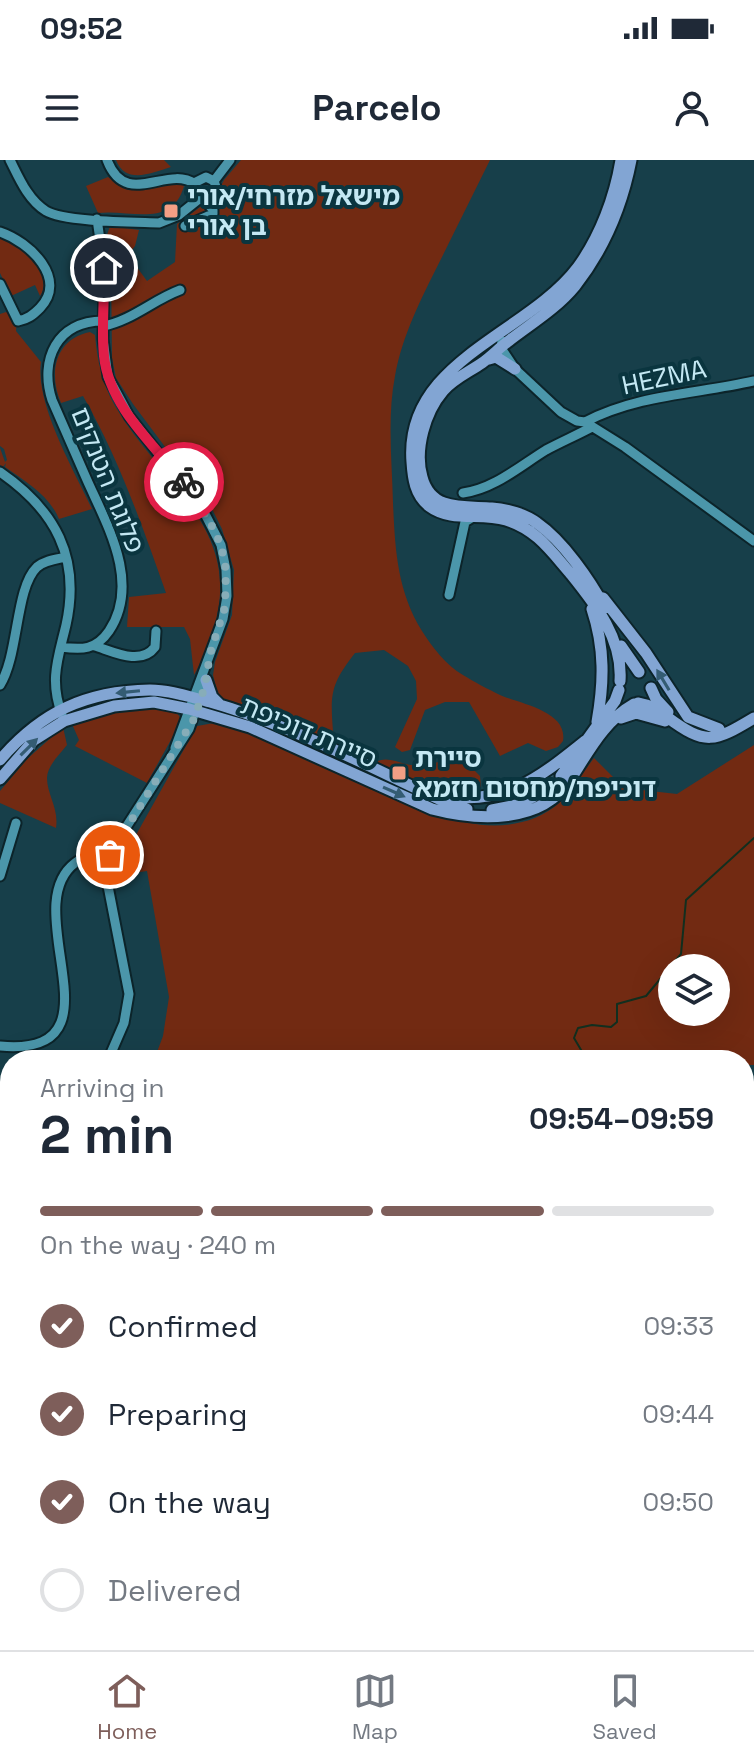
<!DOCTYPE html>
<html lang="en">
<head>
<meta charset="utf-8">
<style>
	:root { --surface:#fff; --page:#f2f2f3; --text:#1f2937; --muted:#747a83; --line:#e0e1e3; --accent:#7e5e5a }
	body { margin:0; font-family:"Space Grotesk","Noto Sans Hebrew",sans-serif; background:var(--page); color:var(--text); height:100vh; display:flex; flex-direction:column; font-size:30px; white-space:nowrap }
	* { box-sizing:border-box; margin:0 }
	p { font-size:26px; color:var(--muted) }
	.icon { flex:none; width:44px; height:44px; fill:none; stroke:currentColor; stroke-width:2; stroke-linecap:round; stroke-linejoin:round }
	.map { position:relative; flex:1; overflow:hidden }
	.drawer { position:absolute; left:0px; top:890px; width:754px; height:600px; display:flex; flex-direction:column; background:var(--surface); border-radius:32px 32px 0 0; box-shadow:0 8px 32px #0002 }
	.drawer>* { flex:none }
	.fabs { position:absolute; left:658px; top:794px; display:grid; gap:16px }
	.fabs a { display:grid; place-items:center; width:72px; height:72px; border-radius:50%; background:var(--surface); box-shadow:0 8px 32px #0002; font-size:40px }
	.pin { position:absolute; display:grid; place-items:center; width:68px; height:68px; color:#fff; margin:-34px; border:4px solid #fff; border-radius:50%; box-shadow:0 2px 8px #0007 }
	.courier { position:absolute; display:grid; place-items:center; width:80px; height:80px; margin:-40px; border:6px solid #e11d48; border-radius:50%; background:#fff; color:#222; box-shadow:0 2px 10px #0007 }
	.overview em { font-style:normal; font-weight:700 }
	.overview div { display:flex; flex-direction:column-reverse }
	.overview { display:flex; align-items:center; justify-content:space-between; height:136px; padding:0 40px }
	h1 { font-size:52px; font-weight:700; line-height:60px }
	.bar { display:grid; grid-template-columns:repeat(4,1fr); gap:12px 8px; align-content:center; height:96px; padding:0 40px }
	.bar i { height:10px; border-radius:6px; background:var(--line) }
	.bar .on { background:var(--accent) }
	.bar p { grid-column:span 4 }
	ol { padding:0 40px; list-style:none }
	li { display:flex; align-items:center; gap:24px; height:88px }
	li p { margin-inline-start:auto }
	li .icon { padding:8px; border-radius:50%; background:var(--accent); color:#fff; stroke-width:4 }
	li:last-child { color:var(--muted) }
	li i { width:44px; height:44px; border:4px solid var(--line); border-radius:50% }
	.status { display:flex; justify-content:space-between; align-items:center; height:56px; padding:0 40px; background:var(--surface); direction:ltr }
	.status svg { height:22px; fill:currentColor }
	header { display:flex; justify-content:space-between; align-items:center; height:104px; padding:0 40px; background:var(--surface); font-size:36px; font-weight:700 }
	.dock { display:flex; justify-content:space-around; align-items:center; height:112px; border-top:2px solid var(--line); background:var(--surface); font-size:22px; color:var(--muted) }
	.dock a { display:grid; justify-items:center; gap:4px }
	.dock .on { color:var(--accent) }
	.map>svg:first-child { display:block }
	.built { fill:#1e4c58 }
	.green { fill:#722a12; fill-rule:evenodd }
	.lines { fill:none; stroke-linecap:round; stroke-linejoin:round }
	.stream { stroke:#112f1f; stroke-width:2 }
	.major-tunnel { stroke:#315863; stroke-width:11; stroke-dasharray:11 5.5; stroke-linecap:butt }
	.minor-casing { stroke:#0c242a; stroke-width:13 }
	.major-casing { stroke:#0c242a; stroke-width:15 }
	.minor { stroke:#4b96aa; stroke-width:9 }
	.major { stroke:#82a5d3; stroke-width:11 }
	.oneway { fill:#345c73 }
	.done { stroke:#87adb8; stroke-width:8; stroke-dasharray:0 14.4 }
	.route { stroke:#e11d48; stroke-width:10 }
	.poi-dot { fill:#f39f85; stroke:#0a353f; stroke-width:3 }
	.labels { text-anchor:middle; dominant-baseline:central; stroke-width:8; stroke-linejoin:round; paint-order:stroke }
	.poi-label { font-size:26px; font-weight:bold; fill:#c4e8f3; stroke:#0a353f; text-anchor:start }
	.street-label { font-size:26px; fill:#c4e8f3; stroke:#0a353f }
</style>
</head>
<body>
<div class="status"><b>09:52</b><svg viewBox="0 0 49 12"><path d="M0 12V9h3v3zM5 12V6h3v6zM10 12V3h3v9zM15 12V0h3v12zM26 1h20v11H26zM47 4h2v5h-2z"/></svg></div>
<header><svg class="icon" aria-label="menu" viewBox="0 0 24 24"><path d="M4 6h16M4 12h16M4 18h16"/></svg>Parcelo<svg class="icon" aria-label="person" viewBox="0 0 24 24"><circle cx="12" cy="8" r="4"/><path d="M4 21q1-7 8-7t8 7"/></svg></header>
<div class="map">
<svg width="754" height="1490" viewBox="0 0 754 1490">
	<rect width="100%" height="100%" fill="#173f4a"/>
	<!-- built -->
	<path class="built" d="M582 1480H710L711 1490H588Z"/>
	<!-- green -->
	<path class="green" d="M116 0H164L171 7C151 13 126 25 116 0Z
		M241 0H490C473 34 456 69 439 103 421 139 402 176 395 216 387 257 392 301 393 343 395 388 397 431 422 471 432 487 446 505 463 515 474 522 488 529 500 535 520 544 568 551 563 581L558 587 546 591 528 583 500 596 469 542H445L425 550 410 590 402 592 395 587 417 539 416 521 408 506 384 490 355 493C331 524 330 533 333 571L346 583 363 589 357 596 374 603C387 595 397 603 411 605 429 608 445 597 463 599L480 616 481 627 446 628 440 653C476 671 528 671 559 643 572 631 583 612 594 598L624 628 677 634 754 585V905H744V900H154L163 876 169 837 147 711 113 716 197 566 214 563 219 539 213 515 215 502 232 455 234 410 222 369 213 351 133 244 116 218 112 198 111 107H109L106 78 110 66 139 70 135 86 128 95 147 121 175 102 177 64 203 45 214 40 224 20ZM672 808H716V852H672Z
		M108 17C131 34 150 26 176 20L184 26C172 69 130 49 98 53L86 26Z
		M0 76C19 87 57 111 40 136L35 125 11 136 0 113Z
		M6 152 17 159 16 171 41 202C35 244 74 310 92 349L59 359C49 335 26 322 5 307L6 303 3 307 0 305V288L5 302 7 300 4 289 0 286V154Z
		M90 172 95 175C97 199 102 224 115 246 160 324 249 371 211 476 206 489 201 503 194 515L190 479 184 467H127L129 437 166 433C142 365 119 299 83 236L61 243C48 213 55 179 90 172Z
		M154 548 177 553 182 560 147 623 75 586 79 580 72 564 127 550Z
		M63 567 67 585C60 594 47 606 47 618 47 635 59 648 56 668L0 643V631L27 599Z
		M0 980 10 983V1220L6 1217 10 1222V1268L0 1247Z
		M450 1480H563L569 1490H450Z"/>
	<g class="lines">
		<!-- stream -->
		<path class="stream" d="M587 900 574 878 578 868 592 865 611 867 617 862V844L646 836 681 794 686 740 754 678
			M0 1034 10 1041"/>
		<!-- major-tunnel -->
		<path class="major-tunnel" d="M547 621 558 612
			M530 631 542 625"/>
		<!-- minor casing -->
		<g class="minor-casing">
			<path id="minor" d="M10 0C19 18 28 40 46 51 64 62 134 62 159 63L179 55 199 39 205 40 212 38 217 30 214 21
				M107 0C126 50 167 4 195 24
				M214 21 230 0
				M199 39 194 31 196 22 206 17 214 21
				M97 59 104 108 103 179 108 217 129 256 203 350 221 385 226 410 227 436 223 459 175 588
				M185 66 213 54V50L205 40
				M0 72C30 82 68 119 40 148 33 155 28 159 18 161L0 124
				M103 166C131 161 153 140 180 130
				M502 181 501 188 515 209 561 252 577 261 585 262 625 287 754 381
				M585 262C639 234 697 234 754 221
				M0 312C55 350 81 397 66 465 58 499 49 520 62 555
				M463 333C494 329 520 306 546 290 561 282 577 275 592 267
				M449 435 465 362 473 357
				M95 486C114 492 141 506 155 487L156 471
				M61 487C82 490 96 490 109 471 141 423 107 365 87 320 75 293 64 267 52 240 39 200 57 161 103 161
				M0 525C19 495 15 428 37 407 45 400 57 399 66 397
				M0 716 16 663
				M0 886C129 898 14 749 75 703 85 695 97 692 110 695
				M108 900 124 863 129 834 108 726 107 705 116 683 189 569 206 520
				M744 942 754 940
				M0 951 10 953
				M744 1003 754 1002
				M744 1054H754
				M744 1090 754 1092
				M744 1150 754 1157
				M0 1272 10 1295
				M746 1371 754 1387
				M177 1480 252 1490
				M571 1480 577 1490
				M729 1480 733 1490
				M269 1481 290 1482"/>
		</g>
		<!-- major casing -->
		<g class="major-casing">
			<path id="major" d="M489 199 496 197 515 209
				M603 438 646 493 688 557 719 569
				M605 448C590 420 563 381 537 363 525 354 507 349 492 348 464 346 431 352 422 317 414 290 425 252 443 231 453 219 469 212 482 203 492 196 500 187 510 180 532 163 557 148 575 126 604 89 622 46 631 0
				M592 449C605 488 604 523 597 562
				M621 486 639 512
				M206 520 212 537 219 544
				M620 521C623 478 595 444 570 413 551 391 536 369 506 360 480 352 452 363 429 346 415 335 413 318 412 302 404 201 527 175 578 107 600 77 615 37 621 0
				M651 528 656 539 668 552
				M638 543C650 545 657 550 667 557 706 586 714 582 754 558
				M621 558 636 553 665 561
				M0 600C41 552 86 531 150 530 170 530 190 537 210 542 294 566 373 609 452 645L467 649
				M561 616 615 541 619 530
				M0 619 34 580 64 561 114 546 154 542 189 549 250 567 432 649C478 661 541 664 570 620 589 591 604 561 634 544
				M545 630 551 626
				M438 634C501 649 539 618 585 581
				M492 650 516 645 533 637"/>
		</g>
		<!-- minor -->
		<use href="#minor" class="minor"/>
		<!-- major -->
		<use href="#major" class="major"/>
	</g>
	<!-- one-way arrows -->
	<defs><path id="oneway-solid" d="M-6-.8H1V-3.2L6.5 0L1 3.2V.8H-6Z" transform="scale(2)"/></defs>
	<g class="oneway">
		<use href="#oneway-solid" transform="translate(663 520) rotate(-121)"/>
		<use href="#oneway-solid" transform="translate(128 532) rotate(174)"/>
		<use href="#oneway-solid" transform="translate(29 587) rotate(-45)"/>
		<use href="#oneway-solid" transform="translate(394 632) rotate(24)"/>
	</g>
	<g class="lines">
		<!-- done -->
		<path class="done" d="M110 695 194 559 205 526 210 494 225 447 226 410 221 385 209 360 184 322"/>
		<!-- route -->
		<path class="route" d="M104 108C105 137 101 167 104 196 109 246 154 285 184 322"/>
	</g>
	<!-- markers -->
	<g class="poi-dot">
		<rect x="163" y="43" width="16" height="16" rx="4"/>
		<rect x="391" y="605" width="16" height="16" rx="4"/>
	</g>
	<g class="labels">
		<!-- poi labels -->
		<g class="poi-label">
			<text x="187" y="36">מישאל מזרחי/אורי<tspan x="187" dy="30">בן אורי</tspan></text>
			<text x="415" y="598">סיירת<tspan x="415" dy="30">דוכיפת/מחסום חזמא</tspan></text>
		</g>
		<!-- street labels -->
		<g class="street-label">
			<text transform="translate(664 217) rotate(-12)">HEZMA</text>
			<text transform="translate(108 320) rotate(68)">פלוגת הטנקים</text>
			<text transform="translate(309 572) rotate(23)">סיירת דוכיפת</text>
		</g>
	</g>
</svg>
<div class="fabs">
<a><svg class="icon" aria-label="layers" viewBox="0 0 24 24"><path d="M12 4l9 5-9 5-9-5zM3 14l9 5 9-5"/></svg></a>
</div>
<div class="pin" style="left:110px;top:695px;background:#ea580c"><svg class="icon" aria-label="bag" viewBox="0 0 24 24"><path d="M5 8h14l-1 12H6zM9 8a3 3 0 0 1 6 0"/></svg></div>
<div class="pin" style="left:104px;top:108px;background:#1f2937"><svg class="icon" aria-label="home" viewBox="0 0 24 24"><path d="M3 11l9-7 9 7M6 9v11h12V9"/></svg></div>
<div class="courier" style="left:184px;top:322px"><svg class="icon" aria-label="bike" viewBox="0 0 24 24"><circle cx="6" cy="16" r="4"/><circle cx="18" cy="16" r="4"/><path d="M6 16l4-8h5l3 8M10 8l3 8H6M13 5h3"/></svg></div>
<section class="drawer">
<div class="overview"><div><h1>2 min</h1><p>Arriving in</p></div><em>09:54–09:59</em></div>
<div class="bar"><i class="on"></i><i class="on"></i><i class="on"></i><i></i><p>On the way · 240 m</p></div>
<ol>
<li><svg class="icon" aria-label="check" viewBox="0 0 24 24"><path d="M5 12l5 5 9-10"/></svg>Confirmed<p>09:33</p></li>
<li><svg class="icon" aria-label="check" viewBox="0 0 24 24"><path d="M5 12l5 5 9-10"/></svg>Preparing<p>09:44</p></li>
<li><svg class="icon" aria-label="check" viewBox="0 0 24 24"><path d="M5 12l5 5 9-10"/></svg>On the way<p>09:50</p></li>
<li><i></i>Delivered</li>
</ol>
</section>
</div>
<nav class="dock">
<a class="on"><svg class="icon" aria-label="home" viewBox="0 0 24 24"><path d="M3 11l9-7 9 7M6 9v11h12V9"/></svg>Home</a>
<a><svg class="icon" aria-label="map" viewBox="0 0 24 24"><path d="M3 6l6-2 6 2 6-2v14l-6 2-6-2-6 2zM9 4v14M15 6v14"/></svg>Map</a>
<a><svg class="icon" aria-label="saved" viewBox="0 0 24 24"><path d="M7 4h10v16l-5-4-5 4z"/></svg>Saved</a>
</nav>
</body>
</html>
